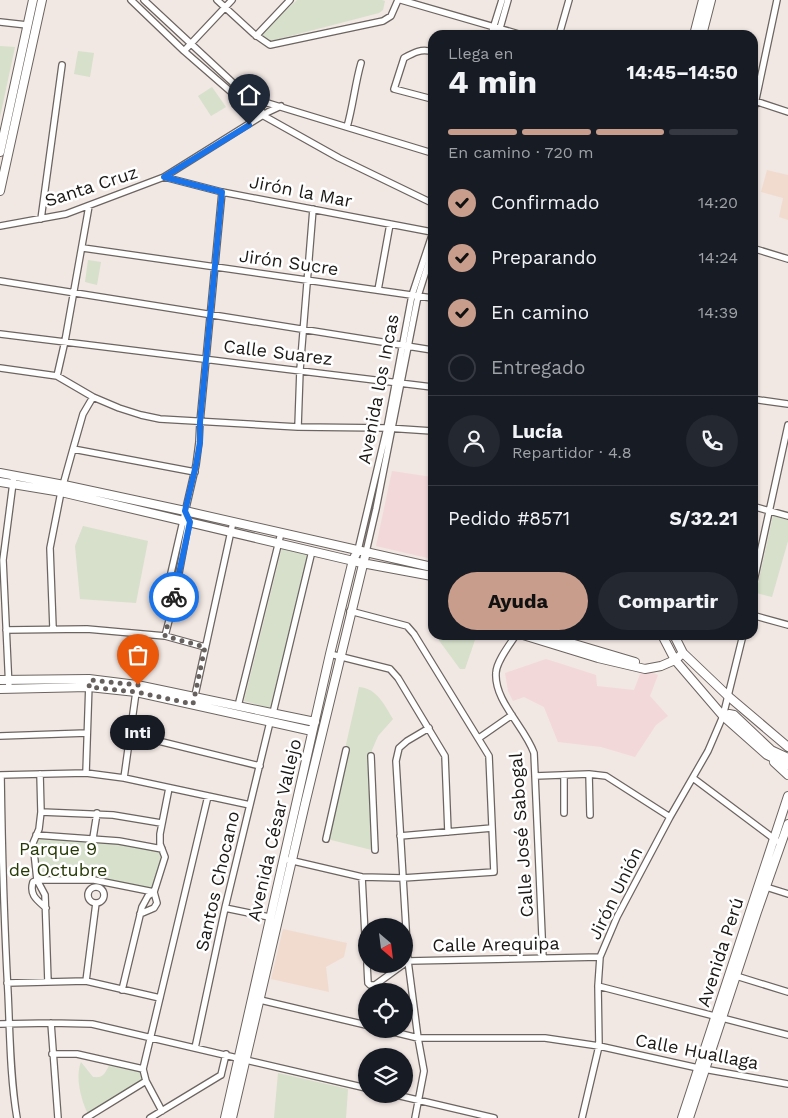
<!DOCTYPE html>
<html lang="es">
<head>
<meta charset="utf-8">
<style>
	:root { --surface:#171b24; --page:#242831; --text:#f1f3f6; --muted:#9ea1a6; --line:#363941; --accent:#c99d8b }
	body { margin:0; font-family:"Work Sans",sans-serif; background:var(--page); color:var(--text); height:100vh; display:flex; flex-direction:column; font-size:19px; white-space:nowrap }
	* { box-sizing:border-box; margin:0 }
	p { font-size:16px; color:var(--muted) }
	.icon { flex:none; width:28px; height:28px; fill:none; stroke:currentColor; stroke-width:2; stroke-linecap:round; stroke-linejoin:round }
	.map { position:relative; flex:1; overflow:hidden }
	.panel { position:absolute; left:428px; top:30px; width:330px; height:610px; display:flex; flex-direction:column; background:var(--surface); border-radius:15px; box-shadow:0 1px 4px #0004 }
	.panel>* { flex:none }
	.needle { width:32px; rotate:152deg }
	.tools { position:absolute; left:358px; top:918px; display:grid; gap:10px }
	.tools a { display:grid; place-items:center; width:55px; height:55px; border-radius:50%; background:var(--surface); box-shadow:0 1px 4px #0004; font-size:25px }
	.pin { position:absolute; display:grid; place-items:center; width:42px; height:42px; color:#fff; margin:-51px -21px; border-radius:50% 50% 50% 0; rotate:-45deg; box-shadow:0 0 5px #0007 }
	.pin .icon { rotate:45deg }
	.courier { position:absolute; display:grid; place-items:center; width:50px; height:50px; margin:-25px; border:4px solid #1a73e8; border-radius:50%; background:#fff; color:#222; box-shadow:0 1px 6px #0007 }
	.bubble { position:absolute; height:35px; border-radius:18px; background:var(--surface); box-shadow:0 1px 4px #0004; font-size:16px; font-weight:700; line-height:35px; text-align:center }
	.summary em { font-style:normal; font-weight:700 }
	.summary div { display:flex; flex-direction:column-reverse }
	.summary { display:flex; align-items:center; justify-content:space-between; height:85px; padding:0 20px }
	h1 { font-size:32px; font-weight:700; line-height:38px }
	.bar { display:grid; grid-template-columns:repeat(4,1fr); gap:8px 5px; align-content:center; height:60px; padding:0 20px }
	.bar i { height:6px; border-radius:4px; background:var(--line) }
	.bar .current { background:var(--accent) }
	.bar p { grid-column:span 4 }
	.line { display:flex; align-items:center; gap:12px; padding:0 20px; border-top:1px solid var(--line) }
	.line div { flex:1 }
	.round { display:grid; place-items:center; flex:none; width:52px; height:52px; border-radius:26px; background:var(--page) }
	ol { padding:0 20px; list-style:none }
	li { display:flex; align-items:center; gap:15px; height:55px }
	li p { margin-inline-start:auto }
	li .icon { padding:5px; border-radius:50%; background:var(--accent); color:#111; stroke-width:4 }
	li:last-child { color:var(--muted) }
	li i { width:28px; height:28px; border:2px solid var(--line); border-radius:50% }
	.primary-button { display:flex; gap:10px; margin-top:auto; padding:10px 20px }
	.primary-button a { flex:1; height:58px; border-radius:30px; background:var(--accent); color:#111; font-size:20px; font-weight:700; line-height:58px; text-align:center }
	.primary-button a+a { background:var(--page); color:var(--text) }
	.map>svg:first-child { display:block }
	.commercial { fill:#f3d8da }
	.education { fill:#f1dbce }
	.green { fill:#d6e0cb }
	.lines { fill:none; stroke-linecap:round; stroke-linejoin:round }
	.minor-casing { stroke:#6c6460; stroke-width:8 }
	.major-casing { stroke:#6c6460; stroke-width:10 }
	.minor { stroke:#fff; stroke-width:5.5 }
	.major { stroke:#fff; stroke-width:8 }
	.done { stroke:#66605e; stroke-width:5; stroke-dasharray:0 9 }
	.route { stroke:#1a73e8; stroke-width:6 }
	.labels { text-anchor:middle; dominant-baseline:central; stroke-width:5; stroke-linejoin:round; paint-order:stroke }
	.street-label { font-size:18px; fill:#1b1816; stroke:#fff }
	.park-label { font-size:18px; fill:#273a06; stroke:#fff }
</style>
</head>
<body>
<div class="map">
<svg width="788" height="1118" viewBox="0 0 788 1118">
	<rect width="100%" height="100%" fill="#f1e7e3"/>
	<!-- commercial -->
	<path class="commercial" d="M392 471 432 477V559L376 546Z
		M546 659 596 675 597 686 634 690 642 669 658 675 650 696 668 716 656 725 635 757 601 747 558 742 544 707 524 697 513 701 508 691 505 673Z"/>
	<!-- education -->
	<path class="education" d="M767 170 788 175V220L779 217 783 198 761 192Z
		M283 929 347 943 344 957 326 967 329 992 271 979Z"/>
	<!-- green -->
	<path class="green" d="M297 0H382L385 1 383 10 379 13 271 41 260 35Z
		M0 46 15 47 0 117Z
		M78 51 94 53 90 77 74 74Z
		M212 87 226 107 211 116 198 96Z
		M88 260 101 262 97 285 85 282Z
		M773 515 788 520V541L772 597 756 593Z
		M83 526 148 541 136 603 80 599 75 546Z
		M282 547 309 554 270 708 244 701Z
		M435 635H472L475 640 465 669H460Z
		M359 687C377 688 385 706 393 719L378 736 372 750 376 851 327 839 345 749Z
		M40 838 126 844 163 853V857L153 889 98 878H39L37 842Z
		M81 1062 93 1077C104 1078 104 1074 109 1066L141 1072 143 1082 88 1114C81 1100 75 1077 81 1062Z
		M278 1073 348 1089 346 1118H274Z"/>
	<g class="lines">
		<!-- minor casing -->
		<g class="minor-casing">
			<path id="minor" d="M131 0 184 51 254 112 264 116 339 158 432 203
				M144 0 260 108 264 116
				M217 0 254 34 270 45 383 21 391 16 398 0
				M401 0 522 35
				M0 22 27 25
				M491 35 502 0
				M498 35 508 0
				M559 35 569 0
				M256 36 290 0
				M184 51 232 0
				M432 52C422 48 413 53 404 58L394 89 432 99
				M248 97 432 153
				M755 101 788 112
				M752 118 777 0
				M347 127C353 106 355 84 361 63
				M164 177 222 192 432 232
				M41 219 62 65
				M0 226 66 214 164 177 268 112 281 106
				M83 248 432 298
				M752 248 788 259
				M0 281 432 350
				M378 290 390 224
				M0 334 432 387
				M0 368 57 376 93 397 119 408 141 415 160 419 298 427 387 428 432 431
				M57 376 65 341 89 206
				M752 399 788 404
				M298 427 300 370 313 209
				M73 449 195 472
				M752 506 788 516
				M358 550 387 428 412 295 432 235
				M366 552 376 509 418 296 432 252
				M752 590 788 425
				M173 605 164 603 196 465 199 442 200 422 222 192
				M752 615 788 625
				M53 628 50 548 61 492 73 449 83 414 93 397
				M6 630 87 629 165 636 205 647
				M516 635C510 644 496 662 496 673 494 701 525 727 534 753L543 958
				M165 636 173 605 189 520
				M330 654 390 669 398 678 445 756 448 832
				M9 689 3 560 14 475
				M194 700 233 522
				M238 706 281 533
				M273 713 312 551
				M130 734 260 766
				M0 736 87 733
				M479 738 512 715
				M371 756 375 850
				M86 773 89 683
				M40 774 41 812 39 829 33 843 37 880 45 895 48 982
				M589 774 590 815
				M0 775 86 773 124 778 250 805
				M1 775C2 848 4 920 8 993 10 1034 10 1077 17 1118
				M564 775V813
				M535 776 589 774 606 776 670 817
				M124 778 136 692
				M693 778 777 841
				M41 812 113 815 161 823
				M36 835 119 841 162 849
				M400 836 492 828
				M93 838 97 813
				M326 839 346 750
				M289 860 362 877 403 878 494 872 489 756 414 634 407 626 350 611
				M362 877 366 954
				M88 895a8 8 0 1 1 16 0a8 8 0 1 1-16 0Z
				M766 887 788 894
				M46 908C37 900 29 895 33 882L37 880H94L154 892
				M225 908 269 917
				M140 914 154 908 157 903 154 892 165 857 160 844V834L169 788
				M367 964 368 983 370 985H375L408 961 600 957
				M733 975 788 992
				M86 981 96 903
				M7 983 86 981 160 998
				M598 986 788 1035
				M122 990 142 907 148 896 154 892
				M256 999 366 1025
				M51 1023 58 1118
				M0 1024 51 1023 92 1024 366 1088
				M381 1029 418 1038H545L599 1046 698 1068 788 1084
				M195 1048 225 908 270 722
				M52 1054H77L143 1069
				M221 1075 226 1054
				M392 1094 494 1118
				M162 1111 146 1081 143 1069 208 796
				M86 1118 146 1081
				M150 1118 221 1075
				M415 1118 424 1071 418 1038 408 961 396 761 399 748 407 741 429 728
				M582 1118 599 1046 598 986 600 957 617 917 670 817 708 751 723 716 743 635"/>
		</g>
		<!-- major casing -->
		<g class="major-casing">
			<path id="major" d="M694 35 703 0
				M702 35 711 0
				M0 152 33 0
				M0 191 42 0
				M0 473 64 485 185 511 432 567
				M0 482 61 492 362 563 432 576
				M523 635 598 658 645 669 661 666 675 660 683 653
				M544 635 635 662
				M662 635 675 660 723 716 767 755 788 765
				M674 635 683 653 728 696 788 747
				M0 680 89 679 137 685 315 722
				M0 689 89 687 136 692 312 731
				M723 716 729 714 734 715 771 750 788 758
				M774 762 788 775
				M225 1118 330 654 353 560 358 550
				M232 1118 305 804 366 552
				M682 1118 788 796
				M689 1118 757 912 788 824"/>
		</g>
		<!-- minor -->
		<use href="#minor" class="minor"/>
		<!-- major -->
		<use href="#major" class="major"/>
	</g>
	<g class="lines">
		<!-- done -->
		<path class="done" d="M138 685 90 680 89 687 136 692 193 704 205 647 165 636 174 597"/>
		<!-- route -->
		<path class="route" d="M174 597 190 522 185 511 196 465 200 442V422L222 192 164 177 249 125"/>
	</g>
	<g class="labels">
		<!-- street labels -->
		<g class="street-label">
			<text transform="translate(91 186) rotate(-18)">Santa Cruz</text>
			<text transform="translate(301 191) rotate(11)">Jirón la Mar</text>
			<text transform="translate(289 262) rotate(8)">Jirón Sucre</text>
			<text transform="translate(278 352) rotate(7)">Calle Suarez</text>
			<text transform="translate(378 389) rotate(-79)">Avenida los Incas</text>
			<text transform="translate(274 830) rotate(-77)">Avenida César Vallejo</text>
			<text transform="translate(521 835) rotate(-94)">Calle José Sabogal</text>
			<text transform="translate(217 881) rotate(-77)">Santos Chocano</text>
			<text transform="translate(615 893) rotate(-64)">Jirón Unión</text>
			<text transform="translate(496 944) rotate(-1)">Calle Arequipa</text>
			<text transform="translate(720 952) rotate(-72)">Avenida Perú</text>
			<text transform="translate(697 1051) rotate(11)">Calle Huallaga</text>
		</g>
		<!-- park labels -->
		<g class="park-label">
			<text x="58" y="848">Parque 9<tspan x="58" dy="21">de Octubre</tspan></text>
		</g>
	</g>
</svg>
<div class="tools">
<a><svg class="needle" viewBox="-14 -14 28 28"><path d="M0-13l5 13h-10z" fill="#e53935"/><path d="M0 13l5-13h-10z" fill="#9ea1a6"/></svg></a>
<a><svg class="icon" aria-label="locate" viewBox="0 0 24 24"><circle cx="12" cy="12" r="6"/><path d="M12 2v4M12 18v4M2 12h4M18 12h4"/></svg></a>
<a><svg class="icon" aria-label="layers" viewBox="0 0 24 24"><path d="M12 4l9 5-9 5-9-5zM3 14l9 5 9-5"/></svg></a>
</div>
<div class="pin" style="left:138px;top:685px;background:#ea580c"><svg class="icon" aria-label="bag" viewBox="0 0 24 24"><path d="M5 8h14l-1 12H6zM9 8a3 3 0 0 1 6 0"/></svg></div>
<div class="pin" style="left:249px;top:125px;background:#1f2937"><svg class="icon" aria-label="home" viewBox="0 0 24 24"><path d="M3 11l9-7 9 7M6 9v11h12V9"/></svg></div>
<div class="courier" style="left:174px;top:597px"><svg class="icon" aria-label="bike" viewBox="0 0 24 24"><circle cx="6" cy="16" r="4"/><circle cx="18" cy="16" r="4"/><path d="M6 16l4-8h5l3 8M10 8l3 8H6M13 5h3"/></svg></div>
<div class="bubble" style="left:110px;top:715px;width:55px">Inti</div>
<section class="panel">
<div class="summary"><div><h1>4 min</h1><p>Llega en</p></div><em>14:45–14:50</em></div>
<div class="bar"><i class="current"></i><i class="current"></i><i class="current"></i><i></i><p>En camino · 720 m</p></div>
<ol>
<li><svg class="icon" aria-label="check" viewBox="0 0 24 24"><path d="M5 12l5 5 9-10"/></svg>Confirmado<p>14:20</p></li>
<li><svg class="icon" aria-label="check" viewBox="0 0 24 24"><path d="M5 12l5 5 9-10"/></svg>Preparando<p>14:24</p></li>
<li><svg class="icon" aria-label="check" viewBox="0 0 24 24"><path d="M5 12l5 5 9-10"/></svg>En camino<p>14:39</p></li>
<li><i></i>Entregado</li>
</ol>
<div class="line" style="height:90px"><a class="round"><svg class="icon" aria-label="person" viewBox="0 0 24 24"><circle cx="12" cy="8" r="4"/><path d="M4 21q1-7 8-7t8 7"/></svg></a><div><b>Lucía</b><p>Repartidor · 4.8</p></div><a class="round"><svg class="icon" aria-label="phone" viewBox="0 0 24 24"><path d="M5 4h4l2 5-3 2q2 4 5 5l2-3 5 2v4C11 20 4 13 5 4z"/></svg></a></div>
<div class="line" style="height:65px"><div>Pedido #8571</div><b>S/32.21</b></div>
<div class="primary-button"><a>Ayuda</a><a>Compartir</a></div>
</section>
</div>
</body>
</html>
